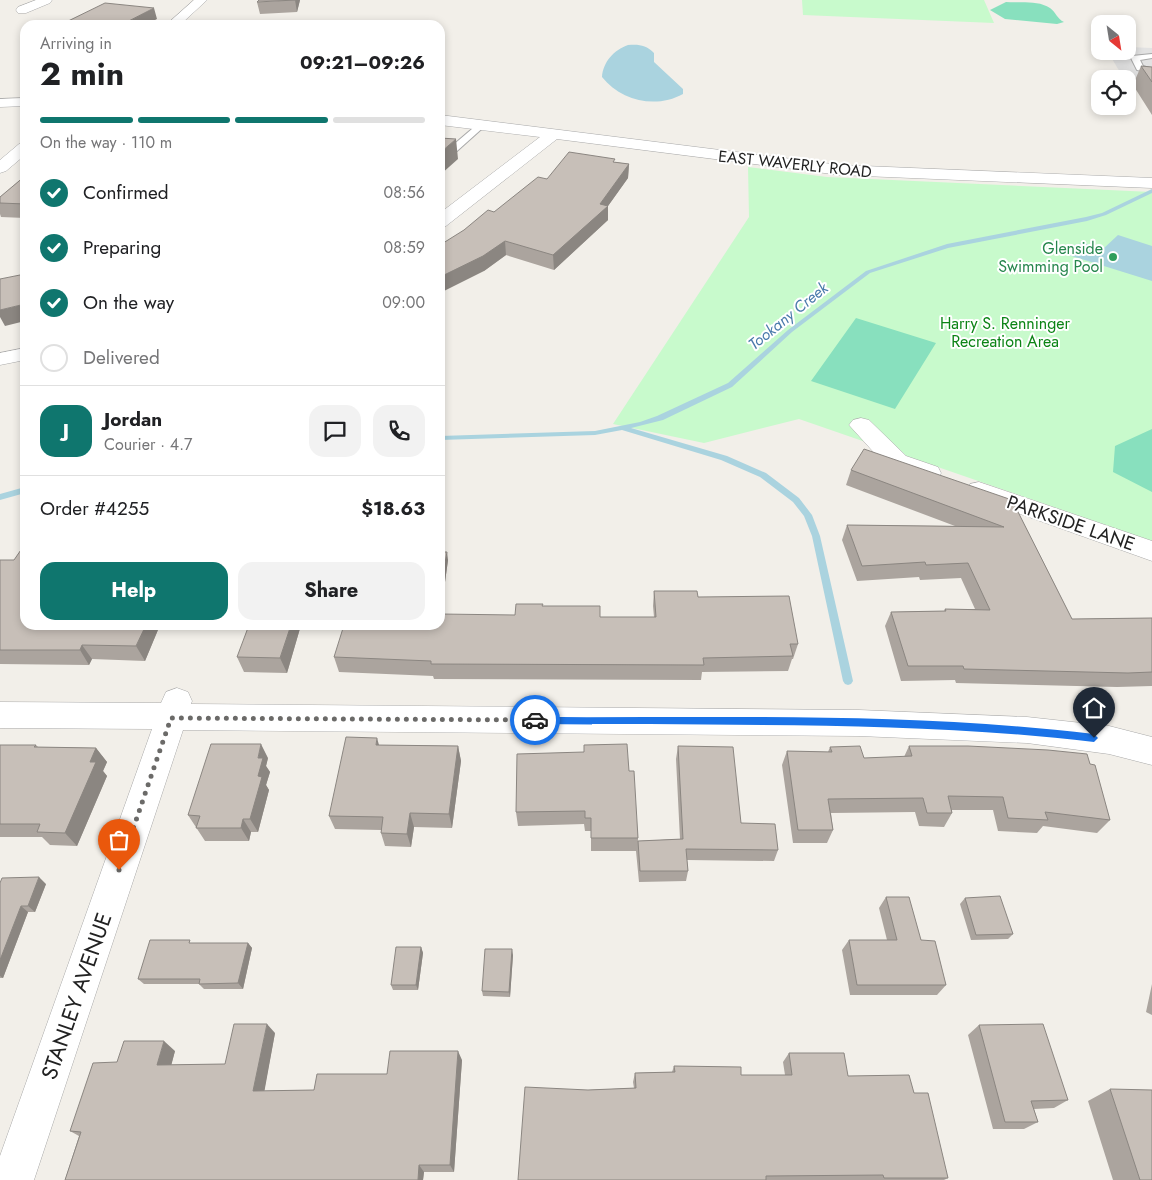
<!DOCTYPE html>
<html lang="en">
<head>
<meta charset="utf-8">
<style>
	:root { --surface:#fff; --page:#f2f2f2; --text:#202124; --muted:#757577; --line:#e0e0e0; --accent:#0f766e }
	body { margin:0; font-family:Jost,sans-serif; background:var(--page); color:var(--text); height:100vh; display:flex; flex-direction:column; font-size:19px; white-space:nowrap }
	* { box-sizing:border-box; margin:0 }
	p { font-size:16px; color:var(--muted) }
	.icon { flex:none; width:28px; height:28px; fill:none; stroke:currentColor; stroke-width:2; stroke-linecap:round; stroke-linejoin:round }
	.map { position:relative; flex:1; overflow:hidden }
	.panel { position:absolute; left:20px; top:20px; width:425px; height:610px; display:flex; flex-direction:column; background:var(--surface); border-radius:15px; box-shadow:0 2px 8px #0003 }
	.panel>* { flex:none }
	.needle { width:32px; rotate:150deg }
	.tools { position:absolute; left:1091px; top:15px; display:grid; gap:10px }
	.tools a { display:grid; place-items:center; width:45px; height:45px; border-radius:10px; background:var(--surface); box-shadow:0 2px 8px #0003; font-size:25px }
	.pin { position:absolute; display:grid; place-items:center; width:42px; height:42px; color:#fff; margin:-51px -21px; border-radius:50% 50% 50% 0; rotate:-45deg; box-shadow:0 0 5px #0007 }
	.pin .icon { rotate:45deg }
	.courier { position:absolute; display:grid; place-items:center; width:50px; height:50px; margin:-25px; border:4px solid #1a73e8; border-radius:50%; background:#fff; color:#222; box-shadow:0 1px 6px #0007 }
	.head em { font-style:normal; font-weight:700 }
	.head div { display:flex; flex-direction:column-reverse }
	.head { display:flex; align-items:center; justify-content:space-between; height:85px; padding:0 20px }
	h1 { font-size:32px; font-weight:700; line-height:38px }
	.bar { display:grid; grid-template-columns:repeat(4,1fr); gap:8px 5px; align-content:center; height:60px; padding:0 20px }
	.bar i { height:6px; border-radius:4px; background:var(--line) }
	.bar .on { background:var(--accent) }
	.bar p { grid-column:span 4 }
	.line { display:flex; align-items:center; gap:12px; padding:0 20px; border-top:1px solid var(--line) }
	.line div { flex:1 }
	.round { display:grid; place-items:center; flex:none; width:52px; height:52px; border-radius:15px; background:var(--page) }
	ol { padding:0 20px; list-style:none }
	li { display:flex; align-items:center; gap:15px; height:55px }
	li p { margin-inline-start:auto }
	li .icon { padding:5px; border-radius:50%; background:var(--accent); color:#fff; stroke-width:4 }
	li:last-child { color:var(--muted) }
	li i { width:28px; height:28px; border:2px solid var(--line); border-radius:50% }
	.action { display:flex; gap:10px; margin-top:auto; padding:10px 20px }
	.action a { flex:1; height:58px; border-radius:15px; background:var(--accent); color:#fff; font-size:20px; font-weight:700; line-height:58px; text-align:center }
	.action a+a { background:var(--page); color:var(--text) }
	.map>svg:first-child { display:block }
	.park { fill:#c8facc }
	.pitch { fill:#88e0be }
	.parking { fill:#e2e2e2 }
	.water { fill:#aad3df }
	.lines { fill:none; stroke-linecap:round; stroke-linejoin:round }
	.stream { fill:#aad3df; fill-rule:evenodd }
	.service-casing { stroke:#a9a9a9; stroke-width:2 }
	.minor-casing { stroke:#a9a9a9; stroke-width:1 }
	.tertiary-casing { stroke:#a9a9a9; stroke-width:1 }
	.service { fill:#fff; fill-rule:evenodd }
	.minor { fill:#fff; fill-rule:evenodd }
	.tertiary { fill:#fff; fill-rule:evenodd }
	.wall { fill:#aba49e }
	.shaded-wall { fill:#8b8681 }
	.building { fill:#c7bfb8; stroke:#8b8681 }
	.route { fill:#1a73e8 }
	.done { stroke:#6b6a68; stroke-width:5; stroke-dasharray:0 9 }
	.leisure-dot { fill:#2e9e5b; stroke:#fff; stroke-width:2 }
	.labels { text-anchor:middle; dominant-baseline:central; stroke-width:4; stroke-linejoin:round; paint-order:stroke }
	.far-street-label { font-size:16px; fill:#222; stroke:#fff }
	.far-leisure-label { font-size:16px; fill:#27864d; stroke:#fff; text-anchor:end }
	.far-water-label { font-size:16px; font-style:italic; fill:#4a7aab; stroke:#fff }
	.far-park-label { font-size:16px; fill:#0c8416; stroke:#fff }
	.street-label { font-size:19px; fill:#222; stroke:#fff }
	.near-street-label { font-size:22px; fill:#222; stroke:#fff }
</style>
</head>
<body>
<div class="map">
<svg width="1152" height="1180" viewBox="0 0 1152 1180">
	<rect width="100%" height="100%" fill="#f2efe9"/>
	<!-- park -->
	<path class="park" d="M802 0H984L994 23 803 15Z
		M748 167 827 177 1152 192V541L799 419 704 443 613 424 749 217Z"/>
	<!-- pitch -->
	<path class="pitch" d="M1006 2C1021 3 1038 0 1050 8 1056 12 1057 19 1064 22L1057 24 1005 19 990 10Z
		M856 318 936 343 895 409 811 381Z
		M1152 429V492L1113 472 1115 446Z"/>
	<!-- parking -->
	<path class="parking" d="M1128 47 1152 48V80L1124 79 1108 52H1126Z"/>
	<!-- water -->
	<path class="water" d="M628 45C639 44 646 45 654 53V62L683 89V94C656 109 621 101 602 77 603 62 614 50 628 45Z
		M1118 235 1152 246V281L1059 252 1057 249 1083 243 1103 249Z"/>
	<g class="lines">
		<!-- stream -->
		<path class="stream" d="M1152 189V193L1106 215 1087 221 948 248 870 273 792 332 732 387 663 420 631 428 727 456 766 473 799 498 812 515 820 536 853 681 851 684 848 685 845 684 843 681 812 536 804 516 793 502 760 477 721 460 622 430 595 435 440 440V436L595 431 640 422 657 416 728 383 788 330 866 271 947 244 1086 217 1102 213Z
			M25 487V493L0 500V494Z"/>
		<!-- service casing -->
		<g class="service-casing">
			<path id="service" d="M1152 54V58L1140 60 1143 66 1152 69V73L1137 70 1131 58 1132 56Z
				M479 123 486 125 457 151 440 152V146H452Z"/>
		</g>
		<!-- minor casing -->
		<g class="minor-casing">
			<path id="minor" d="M36 0H52L50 3 26 13H18L16 10 18 7Z
				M25 98V106L0 107V99Z
				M440 115 840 165 1152 178V188L840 175 557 139 446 226 440 227V213L540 137 440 125Z
				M25 348V360L0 365V353Z
				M861 418 869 420 906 456 938 467 941 473 938 479 929 481 888 468 849 425 853 420Z
				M979 482 1152 541V561L970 496 967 490 970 484Z
				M177 688 188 692 192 701 191 704 859 710 1027 717 1109 726 1152 737V765L1109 754 1027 743 859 736 183 730 34 1180H0V1156L152 729 0 728V702L161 703 166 692Z"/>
		</g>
		<!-- tertiary casing -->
		<g class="tertiary-casing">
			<path id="tertiary" d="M194 0H207L180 25H166Z
				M25 142V155L6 171 0 173V160L19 144Z"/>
		</g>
		<!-- service -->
		<use href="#service" class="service"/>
		<!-- minor -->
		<use href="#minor" class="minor"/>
		<!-- tertiary -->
		<use href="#tertiary" class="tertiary"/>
	</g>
	<!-- wall -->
	<path class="wall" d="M300 0 297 12 260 14 257 2Z
		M1141 66 1152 67V115L1133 85Z
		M615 162 629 164 628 178 608 206V220L554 270 506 255 484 271 494 212 547 179Z
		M25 176V218L1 217 0 214V197Z
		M851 470 1012 500 1072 619 1152 618V686L1117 687 956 683 955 680 901 681 885 626 891 612 944 611 945 609H975L961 578 920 580 919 577 857 581 842 540 847 525 955 526 846 485Z
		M440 552 448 560 445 582H440Z
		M0 560 25 625H160L145 661 92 659 89 665 0 664Z
		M654 591 698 597 798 644 793 659H792L788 671 702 672 701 680 434 679 433 676 339 672 334 657 515 615 543 606 600 617H654L653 606Z
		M301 625 287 673 244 672 237 657Z
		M0 745H36L38 747 96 748 107 762 103 771 107 776 77 846 50 845 42 837H0Z
		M379 745 458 746 461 761 452 828 414 827 411 847 385 846 381 833V830L335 829 329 816Z
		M678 746 741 823 778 850 774 861 687 860 688 871 686 881 639 882 636 851H591V831H585L584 824 518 826 516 812 629 771 638 838V841L680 839 676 759Z
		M909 746 1090 764 1110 820 1097 833 1043 826 1037 833 998 831 993 810H952V813L944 827 919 826 915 812 831 813 833 830 827 843H793L782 765 787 751 828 752 830 747 864 758 904 757Z
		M268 758 266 766 270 772 266 785 269 790 258 832H251L249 841H205L188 815Z
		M0 883 46 884 35 912H28L3 978H0Z
		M886 897 921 940 946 985 937 995H850L842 950 849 940H887L879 908Z
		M965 898 1013 934 1008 939 971 940 960 904Z
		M192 943H248L252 948 243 989H204L199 984H144L138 979Z
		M421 947 423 953 418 990H393L391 985Z
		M513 955 510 997 483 996 482 991Z
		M1152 984V1015L1146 1012Z
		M979 1025 1068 1100 1054 1108 1034 1109 1038 1122 1024 1129H993L968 1035Z
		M275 1033 264 1091 314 1090 387 1074 462 1060 454 1172H424L423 1180H65L79 1136 70 1131 117 1062 175 1051 171 1065 225 1064Z
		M789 1053 848 1076 914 1093 948 1178 944 1180H518L588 1090 634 1088 633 1082 635 1073 672 1072 674 1066 741 1075H785L783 1062Z
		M1110 1089 1152 1180H1113L1088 1101Z"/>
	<!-- shaded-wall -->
	<path class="shaded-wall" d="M295 0H300L297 12Z
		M154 8 157 19 145 25H121Z
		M456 139 458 159 440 175V153Z
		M629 164 628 178 608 206V220L554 270 553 255 600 204Z
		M505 241 506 255 484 271 440 293V277Z
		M25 304V321L5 326 0 317V310Z
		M447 552 448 560 445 582 443 574Z
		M146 625H160L145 661 136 646Z
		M291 625H301L287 673 280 658Z
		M82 645 92 659 89 665 80 650Z
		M377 738 381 752 376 745Z
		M261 744 268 758 266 766 270 772 266 785 269 790 258 832 250 819 258 776V758Z
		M458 746 461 761 452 828 449 814Z
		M96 748 107 762 103 771 107 776 77 846 65 833 90 762Z
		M410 813 414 827 411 847 407 834Z
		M243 819 251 832 249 841 241 828Z
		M39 877 46 884 35 912 28 906Z
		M21 906 28 912 3 978 0 976V960Z
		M248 943 252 948 243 989 238 983Z
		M421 947 423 953 418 990 416 985Z
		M512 949 513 955 510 997 509 992Z
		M267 1024 275 1033 263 1099 253 1091Z
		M164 1041 175 1051 169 1074 157 1065Z
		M458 1051 462 1060 454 1172 450 1165Z
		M419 1165 424 1172 423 1180H418Z"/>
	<!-- building -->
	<path class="building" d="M259 0H295L257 2Z
		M105 3 154 8 121 25H60Z
		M1141 66 1152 67V82Z
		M440 138 456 139 440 153Z
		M569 152 615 159 613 162 629 164 600 204 608 206 553 255 505 241 483 256 440 277V245L464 230 488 210 494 212 538 177 547 179Z
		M25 176V204L0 203V197Z
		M25 274V304L0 310V279Z
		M864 449 1012 500 1072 619 1152 618V672L1128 673 964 669 963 666H908L891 612 946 611 945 609 990 610 968 563 926 565 925 562 862 566 847 525 1004 527 851 470Z
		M25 544V625H146L136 646 82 645 80 650H0V560H14Z
		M440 552H447L443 574H440Z
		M654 591H697L698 597 789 596 798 644H790L793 656 703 658 704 665 431 664V661L334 657 344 625H440V614L515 615 516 604H543L542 606H600V617H656Z
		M249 625H291L280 658 237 657Z
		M346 737 377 738 376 745 458 746 449 814 410 813 407 834 381 833 383 817 329 816Z
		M211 744H261L258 758H263L258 776 262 777 250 819H243L241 828H196L200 816 188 815Z
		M627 744 629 771H634L638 838H591V818H585V811L516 812 517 754 584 752V745Z
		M0 745H36L34 747 96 748 90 762H96L65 833 37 832 40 824H0Z
		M678 746 733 747 741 823 775 824 778 850 686 849 688 871H640L638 841 683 839Z
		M860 746 864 758 912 756 909 746H968L1048 750 1087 754 1090 764 1095 765 1110 820 1045 812 1048 820 1008 818 1003 797 948 796 952 813H927L923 798 828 799 833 830H798L787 751 832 752 830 747Z
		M39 877 28 906H21L0 960V883L2 878Z
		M1000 896 1013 934 976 935 965 898Z
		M886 897H909L921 940 935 941 946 985H857L849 940H897Z
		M150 940H190L189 943H248L238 983 199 984 200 979H138Z
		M396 947H421L416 985H391Z
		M485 949H512L509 992 482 991Z
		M234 1024H267L253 1091 314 1090 317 1074H387L390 1051H458L450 1165H419L418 1180H65L81 1132 70 1131 93 1063 117 1062 124 1041H164L157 1065 225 1064Z
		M1043 1024 1068 1100 1031 1101 1038 1122H1005L979 1025Z
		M789 1053H844L848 1076 909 1075 914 1093H928L948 1178H884L883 1175 766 1176V1180H518L525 1087 588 1090 636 1088 635 1073 675 1072 674 1066 741 1067V1075H792Z
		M1110 1089 1152 1090V1180H1140Z"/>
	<!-- route -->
	<path class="route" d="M535 717C721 718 909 712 1094 734L1098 738 1094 742C909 720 721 726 535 724L531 720Z"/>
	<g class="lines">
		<!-- done -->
		<path class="done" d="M119 870 171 718 535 720"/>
	</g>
	<!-- markers -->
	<circle class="leisure-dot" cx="1113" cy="257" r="5"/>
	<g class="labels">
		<!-- far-street labels -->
		<g class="far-street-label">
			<text transform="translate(795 164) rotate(6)">EAST WAVERLY ROAD</text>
		</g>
		<!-- far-leisure labels -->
		<g class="far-leisure-label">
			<text x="1103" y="248">Glenside<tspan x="1103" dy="18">Swimming Pool</tspan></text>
		</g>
		<!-- far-water labels -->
		<g class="far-water-label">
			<text transform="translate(788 316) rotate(-39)">Tookany Creek</text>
		</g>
		<!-- far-park labels -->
		<g class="far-park-label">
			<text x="1005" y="323">Harry S. Renninger<tspan x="1005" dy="18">Recreation Area</tspan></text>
		</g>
		<!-- street labels -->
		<g class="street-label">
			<text transform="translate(1071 523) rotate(19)">PARKSIDE LANE</text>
		</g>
		<!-- near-street labels -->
		<g class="near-street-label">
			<text transform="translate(76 996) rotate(-71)">STANLEY AVENUE</text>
		</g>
	</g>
</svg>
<div class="tools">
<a><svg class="needle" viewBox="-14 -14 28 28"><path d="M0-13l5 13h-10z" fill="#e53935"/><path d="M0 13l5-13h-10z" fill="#757577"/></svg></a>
<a><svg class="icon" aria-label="locate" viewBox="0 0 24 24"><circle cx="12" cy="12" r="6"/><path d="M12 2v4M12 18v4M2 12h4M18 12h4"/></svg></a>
</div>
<div class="pin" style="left:119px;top:870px;background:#ea580c"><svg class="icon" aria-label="bag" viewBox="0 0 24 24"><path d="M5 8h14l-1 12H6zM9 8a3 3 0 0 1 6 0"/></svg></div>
<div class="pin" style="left:1094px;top:738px;background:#1f2937"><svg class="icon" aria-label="home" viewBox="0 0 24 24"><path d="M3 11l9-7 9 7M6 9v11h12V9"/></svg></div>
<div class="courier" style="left:535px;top:720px"><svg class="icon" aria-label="car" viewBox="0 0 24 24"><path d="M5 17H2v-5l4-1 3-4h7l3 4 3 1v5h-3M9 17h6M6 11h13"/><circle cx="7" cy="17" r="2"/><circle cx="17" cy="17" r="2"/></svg></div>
<section class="panel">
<div class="head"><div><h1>2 min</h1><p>Arriving in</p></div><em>09:21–09:26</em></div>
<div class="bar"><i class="on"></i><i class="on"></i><i class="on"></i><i></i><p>On the way · 110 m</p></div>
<ol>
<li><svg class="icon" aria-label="check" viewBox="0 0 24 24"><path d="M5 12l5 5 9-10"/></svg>Confirmed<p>08:56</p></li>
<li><svg class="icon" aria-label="check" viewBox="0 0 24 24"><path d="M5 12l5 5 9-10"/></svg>Preparing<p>08:59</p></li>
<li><svg class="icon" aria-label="check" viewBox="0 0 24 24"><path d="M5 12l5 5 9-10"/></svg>On the way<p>09:00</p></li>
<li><i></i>Delivered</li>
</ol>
<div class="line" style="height:90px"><b class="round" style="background:var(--accent);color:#fff">J</b><div><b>Jordan</b><p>Courier · 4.7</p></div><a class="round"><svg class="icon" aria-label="chat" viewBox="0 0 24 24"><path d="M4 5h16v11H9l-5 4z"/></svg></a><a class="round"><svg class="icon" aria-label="phone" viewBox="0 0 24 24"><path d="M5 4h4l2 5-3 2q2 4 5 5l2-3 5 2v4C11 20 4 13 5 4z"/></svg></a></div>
<div class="line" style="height:65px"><div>Order #4255</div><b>$18.63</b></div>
<div class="action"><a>Help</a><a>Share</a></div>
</section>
</div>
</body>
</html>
